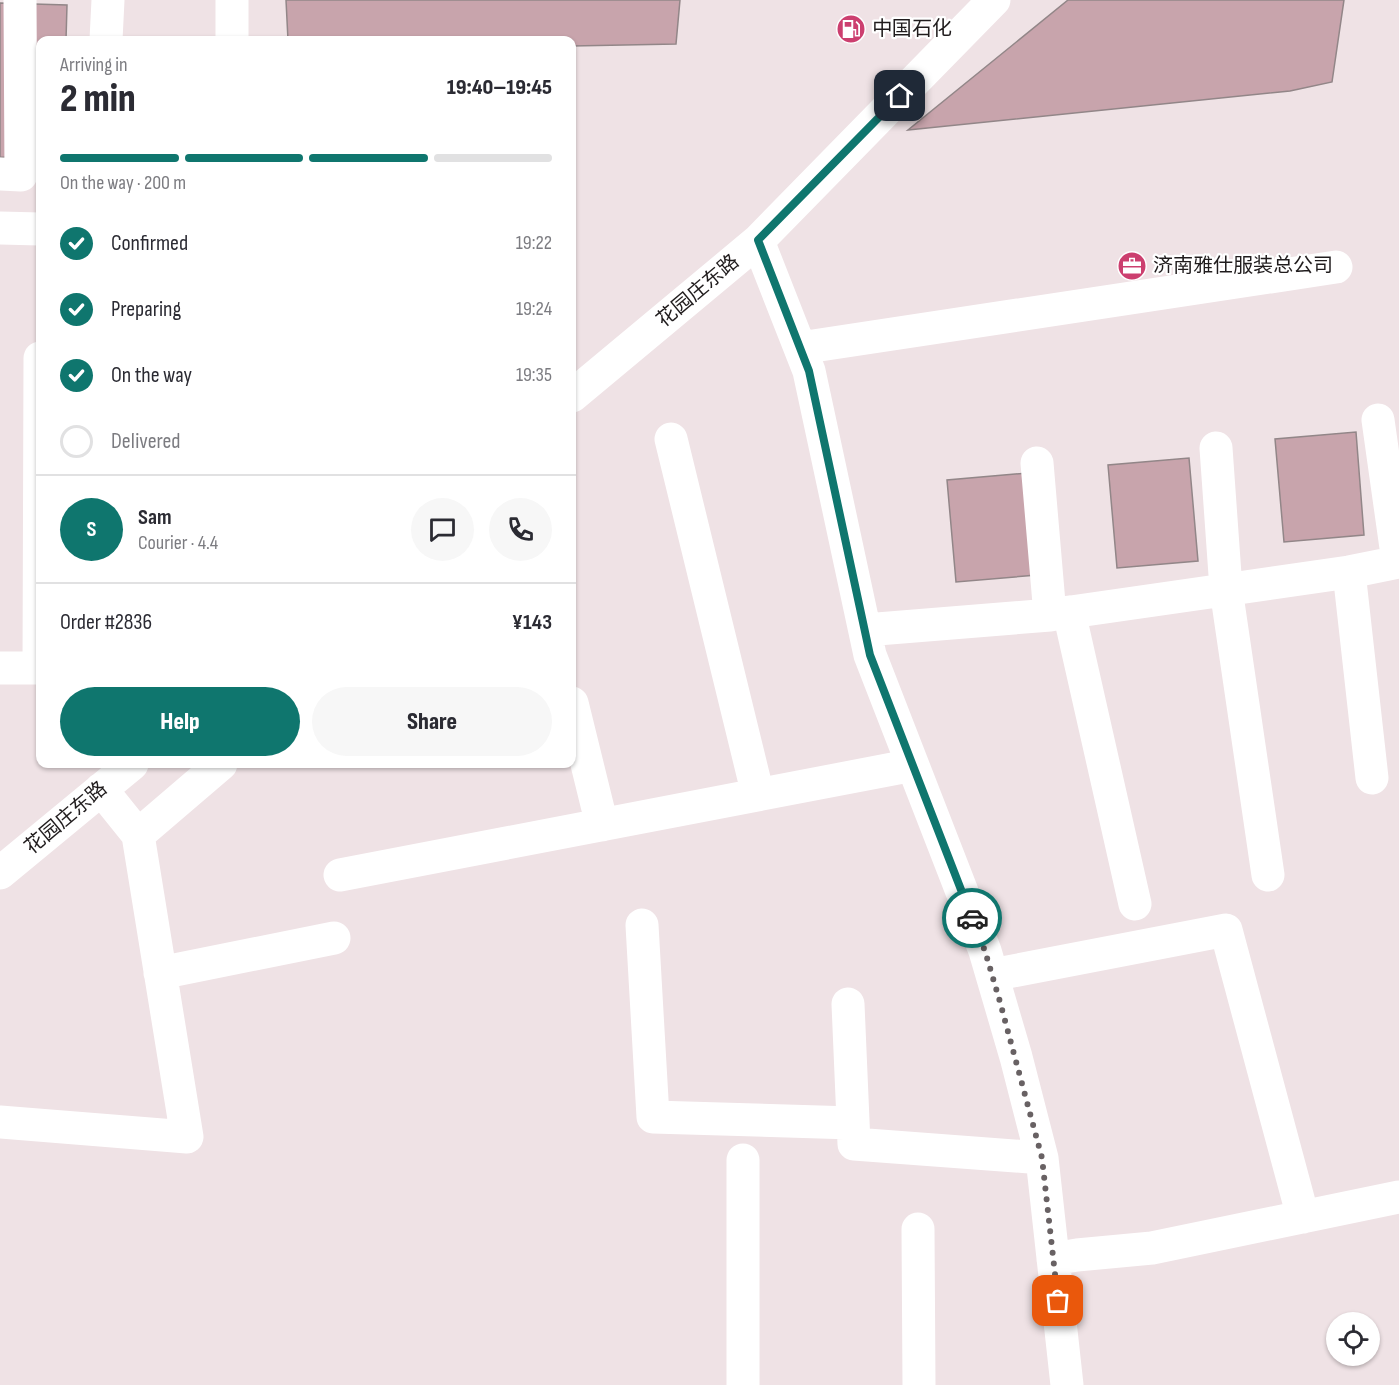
<!DOCTYPE html>
<html lang="en">
<head>
<meta charset="utf-8">
<style>
	:root { --surface:#fff; --page:#f7f7f7; --text:#2b2b33; --muted:#7c7c81; --line:#e1e1e2; --accent:#0f766e }
	body { margin:0; font-family:"Sofia Sans Condensed","Noto Sans SC",sans-serif; background:var(--page); color:var(--text); height:100vh; display:flex; flex-direction:column; font-size:22px; white-space:nowrap }
	* { box-sizing:border-box; margin:0 }
	p { font-size:20px; color:var(--muted) }
	.icon { flex:none; width:33px; height:33px; fill:none; stroke:currentColor; stroke-width:2; stroke-linecap:round; stroke-linejoin:round }
	.map { position:relative; flex:1; overflow:hidden }
	.details { position:absolute; left:36px; top:36px; width:540px; height:732px; display:flex; flex-direction:column; background:var(--surface); border-radius:12px; box-shadow:0 2px 4px #0004 }
	.details>* { flex:none }
	.controls { position:absolute; left:1326px; top:1312px; display:grid; gap:12px }
	.controls a { display:grid; place-items:center; width:54px; height:54px; border-radius:50%; background:var(--surface); box-shadow:0 2px 4px #0004; font-size:30px }
	.pin { position:absolute; display:grid; place-items:center; width:51px; height:51px; color:#fff; margin:-26px; border-radius:12px; box-shadow:0 3px 9px #0006 }
	.courier { position:absolute; display:grid; place-items:center; width:60px; height:60px; margin:-30px; border:4px solid #0f766e; border-radius:50%; background:#fff; color:#222; box-shadow:0 2px 8px #0007 }
	.summary em { font-style:normal; font-weight:800 }
	.summary div { display:flex; flex-direction:column-reverse }
	.summary { display:flex; align-items:center; justify-content:space-between; height:102px; padding:0 24px }
	h1 { font-size:39px; font-weight:800; line-height:45px }
	.bar { display:grid; grid-template-columns:repeat(4,1fr); gap:9px 6px; align-content:center; height:72px; padding:0 24px }
	.bar i { height:8px; border-radius:4px; background:var(--line) }
	.bar .selected { background:var(--accent) }
	.bar p { grid-column:span 4 }
	.line { display:flex; align-items:center; gap:15px; padding:0 24px; border-top:2px solid var(--line) }
	.line div { flex:1 }
	.round { display:grid; place-items:center; flex:none; width:63px; height:63px; border-radius:32px; background:var(--page) }
	ol { padding:0 24px; list-style:none }
	li { display:flex; align-items:center; gap:18px; height:66px }
	li p { margin-inline-start:auto }
	li .icon { padding:6px; border-radius:50%; background:var(--accent); color:#fff; stroke-width:4 }
	li:last-child { color:var(--muted) }
	li i { width:33px; height:33px; border:3px solid var(--line); border-radius:50% }
	.cta { display:flex; gap:12px; margin-top:auto; padding:12px 24px }
	.cta a { flex:1; height:69px; border-radius:36px; background:var(--accent); color:#fff; font-size:24px; font-weight:800; line-height:69px; text-align:center }
	.cta a+a { background:var(--page); color:var(--text) }
	.map>svg:first-child { display:block }
	.building { fill:#c8a4ac; stroke:#928688; stroke-width:1.5 }
	.lines { fill:none; stroke-linecap:round; stroke-linejoin:round }
	.minor { stroke:#fff; stroke-width:33 }
	.done { stroke:#686163; stroke-width:6; stroke-dasharray:0 10.8 }
	.route { stroke:#0f766e; stroke-width:8 }
	.labels { text-anchor:middle; dominant-baseline:central; stroke-width:4.5; stroke-linejoin:round; paint-order:stroke }
	.poi-label { font-size:20px; fill:#201c1d; stroke:#fff; text-anchor:start }
	.street-label { font-size:20px; fill:#201c1d; stroke:#fff }
</style>
</head>
<body>
<div class="map">
<svg width="1399" height="1385" viewBox="0 0 1399 1385">
	<rect width="100%" height="100%" fill="#efe2e5"/>
	<!-- building -->
	<path class="building" d="M286 0H680L676 44 572 46V40H288Z
		M1068 0H1344L1332 82 1290 91 908 130Z
		M0 3 67 5 66 40H40V159L0 157Z
		M1356 432 1364 535 1284 542 1275 439Z
		M1189 458 1198 561 1117 568 1108 465Z
		M1028 473 1037 575 956 582 947 480Z"/>
	<g class="lines">
		<!-- minor -->
		<path class="minor" d="M106 40 108 0
			M232 40V0
			M0 174 21 175 20 0
			M0 228 40 229
			M758 241 809 371 870 655 985 951 1016 1057 1042 1158 1067 1385
			M800 348 1336 267
			M572 396 758 241 994 0
			M1378 420 1398 562
			M671 439 758 795
			M1216 448 1226 589 1268 875
			M1037 463 1050 615
			M1349 572 1372 778
			M1069 612 1135 904
			M865 630 1050 615 1349 572 1399 562
			M0 668H39L40 358
			M572 703 602 825
			M138 835 221 764
			M0 873 132 764
			M340 875 903 767
			M642 925 653 1117 853 1123
			M160 973 334 938
			M992 975 1226 930 1303 1217
			M848 1004 854 1144 1042 1158
			M0 1122 187 1137 138 835 101 789
			M918 1229 919 1385
			M1053 1259 1077 1255 1152 1248 1399 1197
			M743 1385V1160"/>
	</g>
	<g class="lines">
		<!-- done -->
		<path class="done" d="M972 918 985 951 1000 1002 1042 1158 1058 1301"/>
		<!-- route -->
		<path class="route" d="M900 96 758 240 809 371 870 655 972 918"/>
	</g>
	<!-- icons -->
	<defs>
		<g id="fuel-disc" transform="scale(1.5)"><circle r="9.5" fill="#cc3f6f" stroke="#fff"/><path d="M-5.5-6h7V0h2V4h1.3V-2.5L3-4.5l.8-.8L6-3V5H2.5V1h-1V6h-7ZM-4.2-4.7v3.2H.2V-4.7Z" fill="#fff"/></g>
		<g id="office-disc" transform="scale(1.5)"><circle r="9.5" fill="#cc3f6f" stroke="#fff"/><path d="M-6-3h4V-5.5h4V-3h4V5H-6ZM-1-4.5V-3h2v-1.5ZM-6 0V1H6V0Z" fill="#fff"/></g>
	</defs>
	<g fill-rule="evenodd">
		<use href="#fuel-disc" x="851" y="29"/>
		<use href="#office-disc" x="1132" y="266"/>
	</g>
	<g class="labels">
		<!-- poi labels -->
		<g class="poi-label">
			<text x="872" y="29">中国石化</text>
			<text x="1153" y="266">济南雅仕服装总公司</text>
		</g>
		<!-- street labels -->
		<g class="street-label">
			<text transform="translate(698 291) rotate(-40)">花园庄东路</text>
			<text transform="translate(66 818) rotate(-40)">花园庄东路</text>
		</g>
	</g>
</svg>
<div class="controls">
<a><svg class="icon" aria-label="locate" viewBox="0 0 24 24"><circle cx="12" cy="12" r="6"/><path d="M12 2v4M12 18v4M2 12h4M18 12h4"/></svg></a>
</div>
<div class="pin" style="left:1058px;top:1301px;background:#ea580c"><svg class="icon" aria-label="bag" viewBox="0 0 24 24"><path d="M5 8h14l-1 12H6zM9 8a3 3 0 0 1 6 0"/></svg></div>
<div class="pin" style="left:900px;top:96px;background:#1f2937"><svg class="icon" aria-label="home" viewBox="0 0 24 24"><path d="M3 11l9-7 9 7M6 9v11h12V9"/></svg></div>
<div class="courier" style="left:972px;top:918px"><svg class="icon" aria-label="car" viewBox="0 0 24 24"><path d="M5 17H2v-5l4-1 3-4h7l3 4 3 1v5h-3M9 17h6M6 11h13"/><circle cx="7" cy="17" r="2"/><circle cx="17" cy="17" r="2"/></svg></div>
<section class="details">
<div class="summary"><div><h1>2 min</h1><p>Arriving in</p></div><em>19:40–19:45</em></div>
<div class="bar"><i class="selected"></i><i class="selected"></i><i class="selected"></i><i></i><p>On the way · 200 m</p></div>
<ol>
<li><svg class="icon" aria-label="check" viewBox="0 0 24 24"><path d="M5 12l5 5 9-10"/></svg>Confirmed<p>19:22</p></li>
<li><svg class="icon" aria-label="check" viewBox="0 0 24 24"><path d="M5 12l5 5 9-10"/></svg>Preparing<p>19:24</p></li>
<li><svg class="icon" aria-label="check" viewBox="0 0 24 24"><path d="M5 12l5 5 9-10"/></svg>On the way<p>19:35</p></li>
<li><i></i>Delivered</li>
</ol>
<div class="line" style="height:108px"><b class="round" style="background:var(--accent);color:#fff">S</b><div><b>Sam</b><p>Courier · 4.4</p></div><a class="round"><svg class="icon" aria-label="chat" viewBox="0 0 24 24"><path d="M4 5h16v11H9l-5 4z"/></svg></a><a class="round"><svg class="icon" aria-label="phone" viewBox="0 0 24 24"><path d="M5 4h4l2 5-3 2q2 4 5 5l2-3 5 2v4C11 20 4 13 5 4z"/></svg></a></div>
<div class="line" style="height:78px"><div>Order #2836</div><b>¥143</b></div>
<div class="cta"><a>Help</a><a>Share</a></div>
</section>
</div>
</body>
</html>
